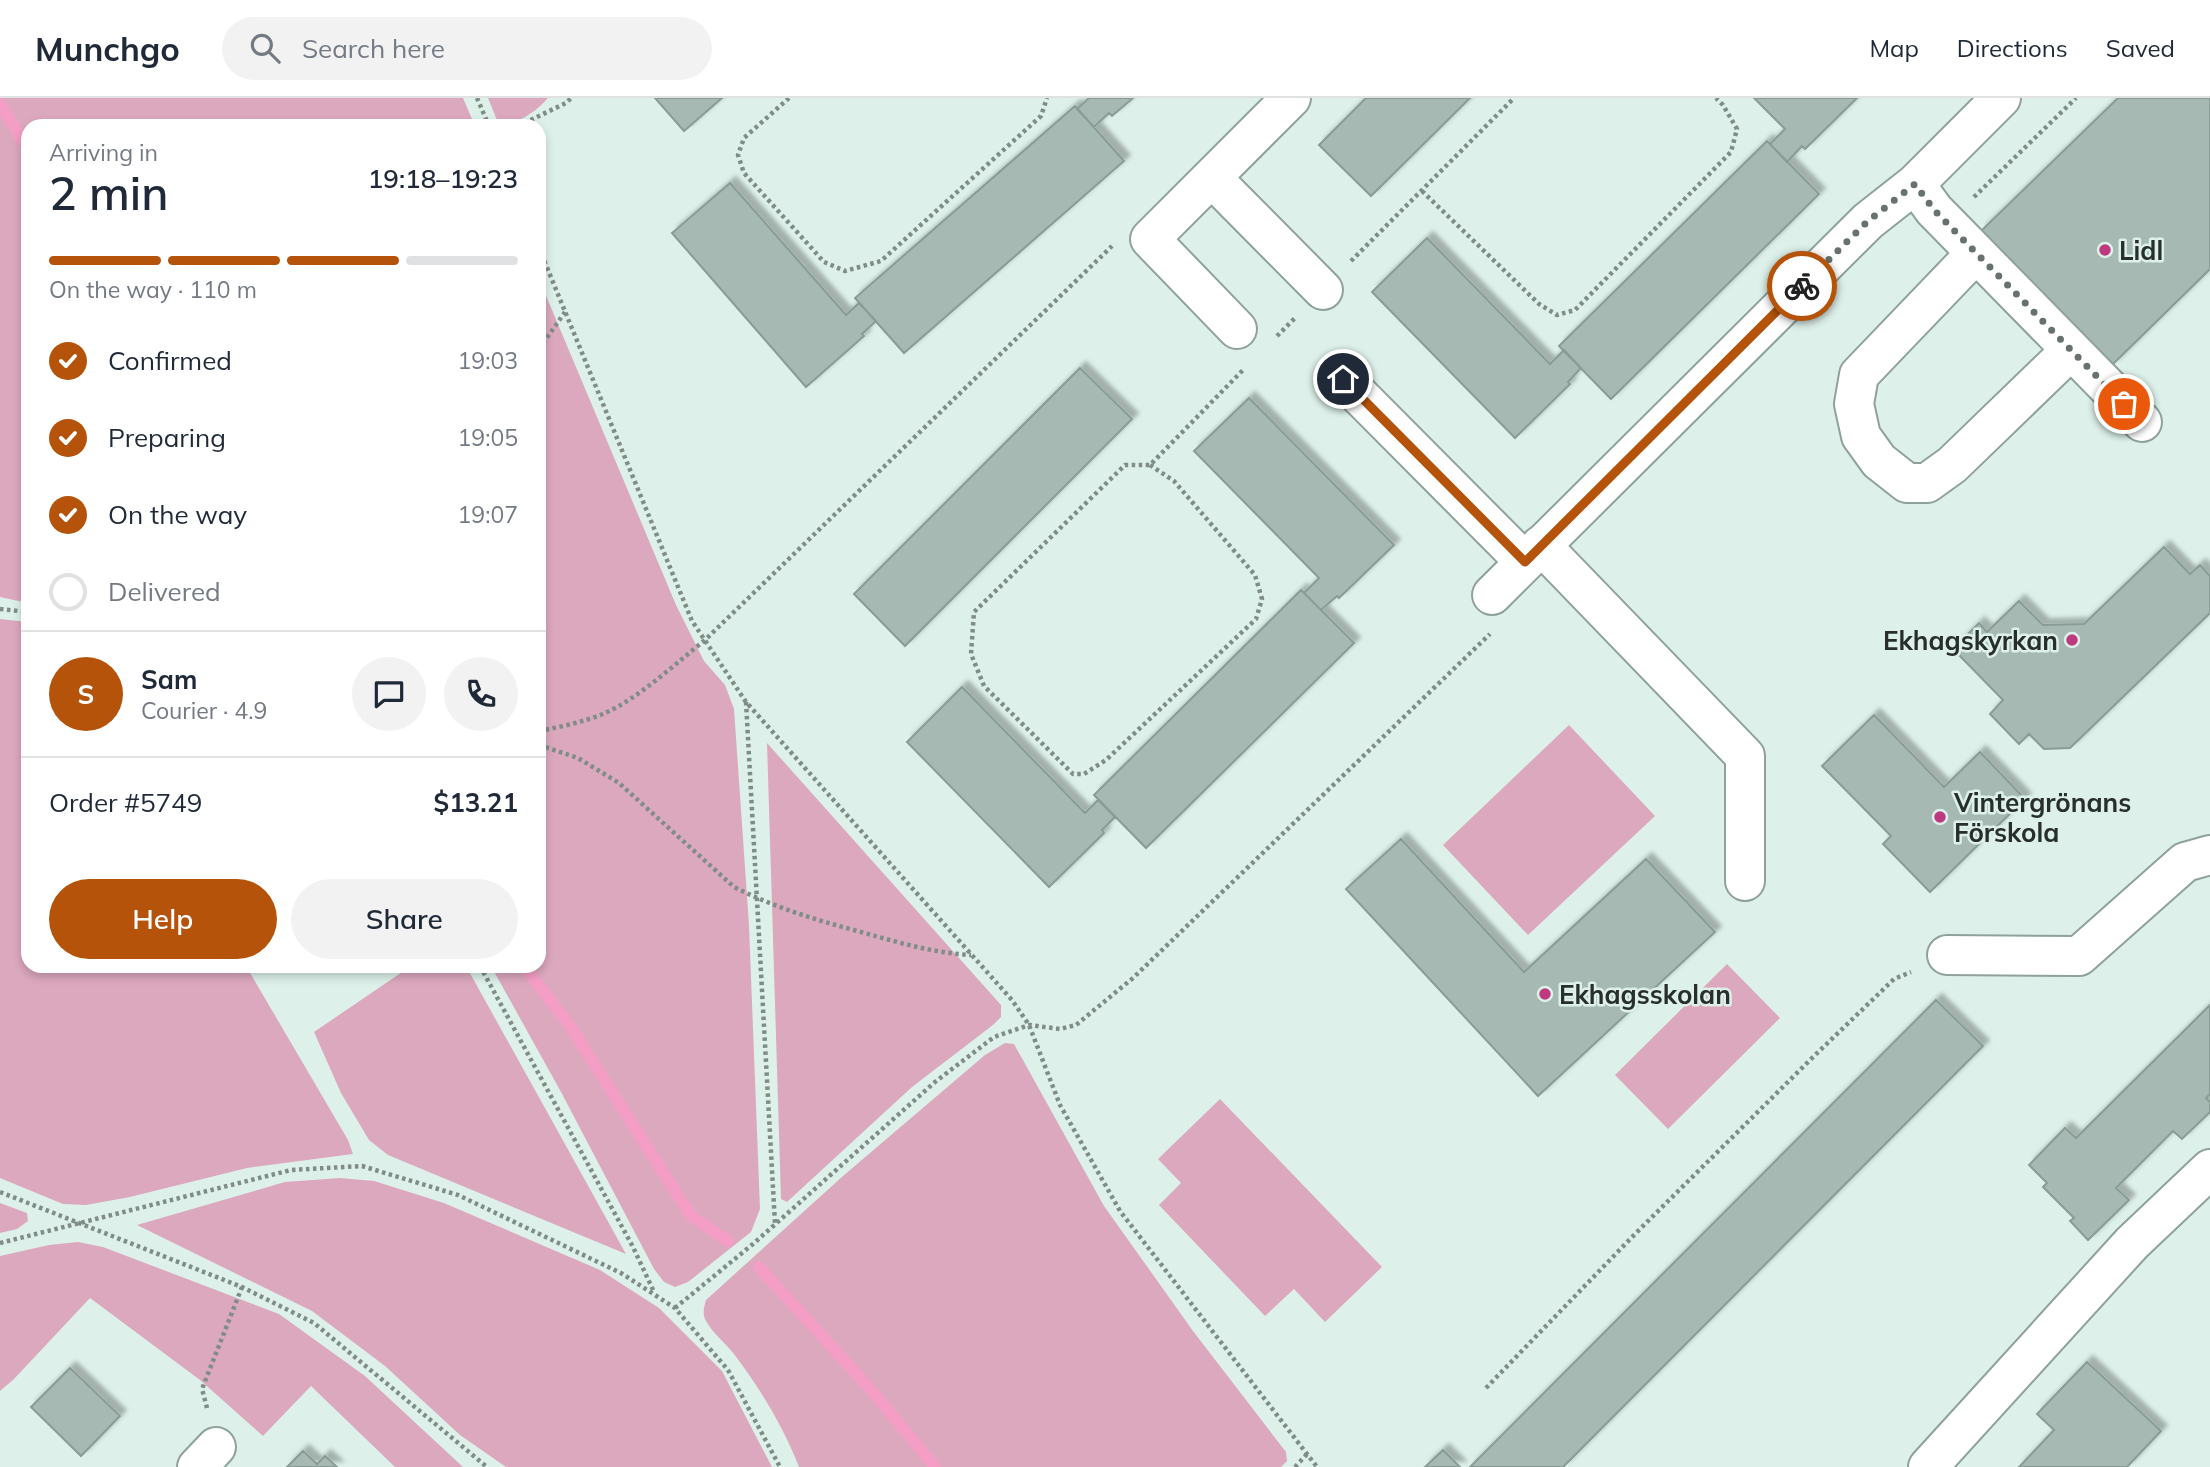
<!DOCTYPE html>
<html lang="en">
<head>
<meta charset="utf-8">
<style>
	:root { --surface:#fff; --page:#f2f2f3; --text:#1f2937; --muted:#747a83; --line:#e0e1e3; --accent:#b45309 }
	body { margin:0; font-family:Mulish,sans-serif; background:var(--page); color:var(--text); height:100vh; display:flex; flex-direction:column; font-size:26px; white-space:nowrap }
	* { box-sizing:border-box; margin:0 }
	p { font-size:23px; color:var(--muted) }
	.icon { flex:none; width:38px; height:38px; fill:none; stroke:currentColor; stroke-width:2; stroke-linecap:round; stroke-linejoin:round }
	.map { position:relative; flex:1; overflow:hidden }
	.sheet { position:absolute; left:21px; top:21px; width:525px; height:854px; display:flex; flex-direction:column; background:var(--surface); border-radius:21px; box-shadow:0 4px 10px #0003 }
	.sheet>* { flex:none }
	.pin { position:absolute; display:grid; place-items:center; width:60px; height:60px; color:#fff; margin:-30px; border:4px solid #fff; border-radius:50%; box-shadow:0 2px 7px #0007 }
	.courier { position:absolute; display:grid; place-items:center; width:70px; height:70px; margin:-35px; border:5px solid #b45309; border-radius:50%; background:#fff; color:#222; box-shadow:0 2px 9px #0007 }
	.head em { font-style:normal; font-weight:600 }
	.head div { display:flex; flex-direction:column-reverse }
	.head { display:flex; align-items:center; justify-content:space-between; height:119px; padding:0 28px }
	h1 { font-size:46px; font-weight:600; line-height:52px }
	.bar { display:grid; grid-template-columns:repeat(4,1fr); gap:10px 7px; align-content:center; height:84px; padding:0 28px }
	.bar i { height:9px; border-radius:5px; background:var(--line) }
	.bar .active { background:var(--accent) }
	.bar p { grid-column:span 4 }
	.line { display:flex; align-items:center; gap:18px; padding:0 28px; border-top:2px solid var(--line) }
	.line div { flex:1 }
	.round { display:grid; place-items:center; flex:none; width:74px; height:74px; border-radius:37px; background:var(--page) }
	ol { padding:0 28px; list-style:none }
	li { display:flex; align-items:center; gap:21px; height:77px }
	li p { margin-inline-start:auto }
	li .icon { padding:7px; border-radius:50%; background:var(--accent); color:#fff; stroke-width:4 }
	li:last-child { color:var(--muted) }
	li i { width:38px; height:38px; border:4px solid var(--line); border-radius:50% }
	.cta { display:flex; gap:14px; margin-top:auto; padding:14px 28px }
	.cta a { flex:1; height:80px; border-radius:42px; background:var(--accent); color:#fff; font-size:28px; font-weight:600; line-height:80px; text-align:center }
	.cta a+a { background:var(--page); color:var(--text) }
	header { display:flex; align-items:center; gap:42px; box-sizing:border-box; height:98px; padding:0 35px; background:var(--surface); border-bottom:2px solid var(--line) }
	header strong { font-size:33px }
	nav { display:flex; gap:38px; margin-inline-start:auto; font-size:24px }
	.search { width:490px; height:63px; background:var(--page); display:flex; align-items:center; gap:18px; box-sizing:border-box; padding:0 24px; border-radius:38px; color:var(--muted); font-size:26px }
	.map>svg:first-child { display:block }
	.green { fill:#dca8be }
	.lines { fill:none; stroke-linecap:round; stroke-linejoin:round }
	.stream { stroke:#f49ec5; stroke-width:12 }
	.building { fill:#a6b9b2; stroke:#8a9c96; stroke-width:2; filter:url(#shadow) }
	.minor-casing { stroke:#8ea19b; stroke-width:42 }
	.path { stroke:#7f8c87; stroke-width:4.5; stroke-dasharray:3.5 3.5; stroke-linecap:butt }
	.minor { stroke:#fff; stroke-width:38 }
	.done { stroke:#67726e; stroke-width:7; stroke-dasharray:0 12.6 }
	.route { stroke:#b45309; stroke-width:9 }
	.poi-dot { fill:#bd3a80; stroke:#ddf1ea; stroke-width:2.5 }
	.labels { text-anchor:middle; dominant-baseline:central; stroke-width:5; stroke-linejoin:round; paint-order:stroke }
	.poi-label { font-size:26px; font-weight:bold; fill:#272e2c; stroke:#ddf1ea; text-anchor:start }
</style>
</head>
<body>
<header>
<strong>Munchgo</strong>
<div class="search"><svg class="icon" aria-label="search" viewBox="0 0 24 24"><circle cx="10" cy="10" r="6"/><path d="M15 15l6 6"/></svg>Search here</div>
<nav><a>Map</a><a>Directions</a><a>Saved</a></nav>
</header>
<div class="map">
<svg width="2210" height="1369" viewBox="0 0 2210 1369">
	<defs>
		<filter id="shadow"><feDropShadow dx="6" dy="-6" stdDeviation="2" flood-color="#0004"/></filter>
	</defs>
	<rect width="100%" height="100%" fill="#ddf1ea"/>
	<!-- green -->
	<path class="green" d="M0 0H463L475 28H28V505L0 499Z
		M488 0H548C535 15 519 25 499 27Z
		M539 181 676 507 704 563 725 587 734 611 749 827 760 1111 751 1134 688 1184 675 1189 664 1184 654 1171 561 994 491 868H539Z
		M0 521 28 524V868H246L348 1042 353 1056 247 1070 130 1099 86 1107 63 1106 0 1080Z
		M1569 627 1655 718 1528 837 1443 747Z
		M767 645 1001 907V919L993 927 912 989 787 1104 781 1101Z
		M1727 866 1780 920 1668 1031 1615 977Z
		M411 868H466L626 1156 388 1057 369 1042 341 995 314 934Z
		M1005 945 1014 946 1104 1108 1193 1233 1286 1354 1287 1363 1281 1369H799C784 1330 762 1294 737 1260 728 1247 713 1236 706 1223 702 1216 704 1209 706 1202L843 1078 985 957Z
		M1220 1001 1382 1169 1325 1224 1294 1191 1265 1218 1159 1107 1181 1085 1158 1061Z
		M340 1080 374 1083 444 1105 600 1172 659 1210 722 1273 772 1369H506L460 1337 385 1268 312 1213 137 1127 285 1084Z
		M0 1105 27 1115 28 1123 17 1131 0 1135Z
		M78 1144 103 1149 279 1216 365 1278 463 1369H395L311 1288 263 1338 200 1282 90 1200 14 1281 0 1293V1158L49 1147Z"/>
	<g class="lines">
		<!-- stream -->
		<path class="stream" d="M0 6 28 50
			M524 868 570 928 691 1118 728 1143
			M759 1169 873 1294 935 1369"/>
	</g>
	<!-- building -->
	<path class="building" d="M655 0H722L684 33Z
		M1089 0H1133L1112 18 1109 15 1094 29 1077 11Z
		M1366 0H1470L1371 98 1319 47Z
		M1754 0H1857L1805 51 1802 48 1787 64 1770 46 1785 31Z
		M2118 0H2210V171L2112 267 1981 133Z
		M1075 8 1124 63 904 255 855 200Z
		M1767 43 1819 96 1611 301 1559 248Z
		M730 85 846 217 859 205 876 223 862 236 864 238 806 289 672 135Z
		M1427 140 1550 266 1564 252 1581 270 1568 284 1570 286 1515 340 1372 194Z
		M1080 270 1132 321 905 548 854 496Z
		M1249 300 1394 447 1339 500 1337 498 1321 512 1304 495 1319 480 1194 353Z
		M2164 449 2190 476 2200 467 2210 478V515L2070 650 2044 651 2029 636 2019 646 1990 616 2003 602 1953 551 1979 525 1987 534 2019 503 2043 527 2084 526Z
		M1301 492 1354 545 1146 750 1094 697Z
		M962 589 1085 715 1098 702 1115 719 1102 732 1104 735 1049 789 907 644Z
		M1874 617 1944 689 1980 654 2025 701 1930 794 1883 746 1891 738 1822 668Z
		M1401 741 1524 874 1646 761 1715 834 1538 998 1346 791Z
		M1936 902 1983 948 1563 1369H1470Z
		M2210 907V996L2206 1000 2210 1004V1014L2182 1041 2173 1033 2116 1090 2129 1102 2088 1142 2070 1123 2074 1120 2043 1089 2047 1085 2029 1067 2065 1030 2076 1040Z
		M2087 1264 2161 1333 2127 1369H2019L2054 1332 2037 1316Z
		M70 1270 120 1318 81 1358 31 1309Z
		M1443 1352 1460 1369H1425Z
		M303 1353 317 1366 325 1358 337 1369H287Z"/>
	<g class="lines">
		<!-- minor casing -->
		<g class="minor-casing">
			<path id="minor" d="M1212 80 1323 192
				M1915 86 1934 112 2142 324
				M1976 155 1859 277 1854 306 1861 338 1879 363 1907 385H1927L1952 367 2071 252
				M1237 231 1150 141 1291 0
				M1343 281 1525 464
				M1541 447 1745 658V783
				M1492 497 1868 123 1915 86 2001 0
				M1947 857 2079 858 2185 764 2210 757
				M197 1369 216 1349
				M1928 1369 2132 1145 2210 1071"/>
		</g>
		<!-- path -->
		<path class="path" d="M477 0 489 28
			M789 0 744 40 738 57 744 75 824 164 845 173 881 163 1041 18 1047 0
			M518 28 566 5 571 0
			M1422 93 1539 206 1557 217 1575 212 1731 54 1737 31 1723 7 1716 0
			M1974 99 2076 0
			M539 150 692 523 746 604 1012 902 1029 927 1060 1007 1120 1113 1317 1369
			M1351 163 1514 0
			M1277 238 1296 219
			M539 251 565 214
			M1150 367 1174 383 1255 477 1262 501 1256 521 1106 662 1084 676H1073L984 588 971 556 974 514 1125 367H1150L1244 271
			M0 511 28 514
			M746 604 775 1126
			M539 633C560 629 583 624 603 616 638 601 675 566 705 542L1112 148
			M539 647 578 660 619 685 734 789C776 810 816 822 861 834 897 844 933 855 971 857
			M480 868 633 1149 654 1194
			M0 1094 242 1189 314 1225 487 1369
			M0 1145 291 1072 362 1068 458 1097 621 1175 675 1210 728 1272 780 1369
			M675 1210 753 1146 935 984 994 939 1029 927 1060 931 1076 927 1133 880 1490 536
			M1486 1290 1636 1135 1810 962 1894 881 1911 874
			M207 1310 202 1291 242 1189
			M1295 1369 1307 1356"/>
		<!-- minor -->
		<use href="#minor" class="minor"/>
	</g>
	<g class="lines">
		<!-- done -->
		<path class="done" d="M1802 188 1868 123 1915 86 1934 112 2124 306"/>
		<!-- route -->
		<path class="route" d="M1343 281 1525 464 1802 188"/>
	</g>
	<!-- markers -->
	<g class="poi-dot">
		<circle cx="2105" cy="152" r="7"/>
		<circle cx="2072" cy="542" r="7"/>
		<circle cx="1940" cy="719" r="7"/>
		<circle cx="1545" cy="896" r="7"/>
	</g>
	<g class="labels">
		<!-- poi labels -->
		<g class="poi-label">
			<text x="2119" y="152">Lidl</text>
			<text x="2058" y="542" text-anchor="end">Ekhagskyrkan</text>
			<text x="1954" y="704">Vintergrönans<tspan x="1954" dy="30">Förskola</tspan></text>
			<text x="1559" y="896">Ekhagsskolan</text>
		</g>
	</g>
</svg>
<div class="pin" style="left:2124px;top:306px;background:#ea580c"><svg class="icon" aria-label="bag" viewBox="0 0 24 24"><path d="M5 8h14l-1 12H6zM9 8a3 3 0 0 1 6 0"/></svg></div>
<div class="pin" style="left:1343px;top:281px;background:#1f2937"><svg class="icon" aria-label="home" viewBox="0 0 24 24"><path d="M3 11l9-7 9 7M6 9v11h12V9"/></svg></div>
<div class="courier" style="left:1802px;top:188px"><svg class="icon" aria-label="bike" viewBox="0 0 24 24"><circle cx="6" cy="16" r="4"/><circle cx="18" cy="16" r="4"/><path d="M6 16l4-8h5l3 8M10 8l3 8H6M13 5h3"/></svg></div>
<section class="sheet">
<div class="head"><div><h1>2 min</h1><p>Arriving in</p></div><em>19:18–19:23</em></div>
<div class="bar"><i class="active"></i><i class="active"></i><i class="active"></i><i></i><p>On the way · 110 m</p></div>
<ol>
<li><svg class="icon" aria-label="check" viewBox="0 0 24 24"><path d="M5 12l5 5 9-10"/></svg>Confirmed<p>19:03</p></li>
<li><svg class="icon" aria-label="check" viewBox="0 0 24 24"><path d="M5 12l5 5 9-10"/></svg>Preparing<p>19:05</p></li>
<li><svg class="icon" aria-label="check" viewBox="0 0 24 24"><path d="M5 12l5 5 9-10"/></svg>On the way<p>19:07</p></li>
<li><i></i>Delivered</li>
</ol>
<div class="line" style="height:126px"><b class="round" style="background:var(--accent);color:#fff">S</b><div><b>Sam</b><p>Courier · 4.9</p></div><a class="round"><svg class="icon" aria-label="chat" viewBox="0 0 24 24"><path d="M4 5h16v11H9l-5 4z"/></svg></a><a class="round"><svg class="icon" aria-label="phone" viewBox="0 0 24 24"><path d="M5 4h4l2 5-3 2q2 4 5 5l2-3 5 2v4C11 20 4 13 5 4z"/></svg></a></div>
<div class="line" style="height:91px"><div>Order #5749</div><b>$13.21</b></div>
<div class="cta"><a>Help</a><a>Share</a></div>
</section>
</div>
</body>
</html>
